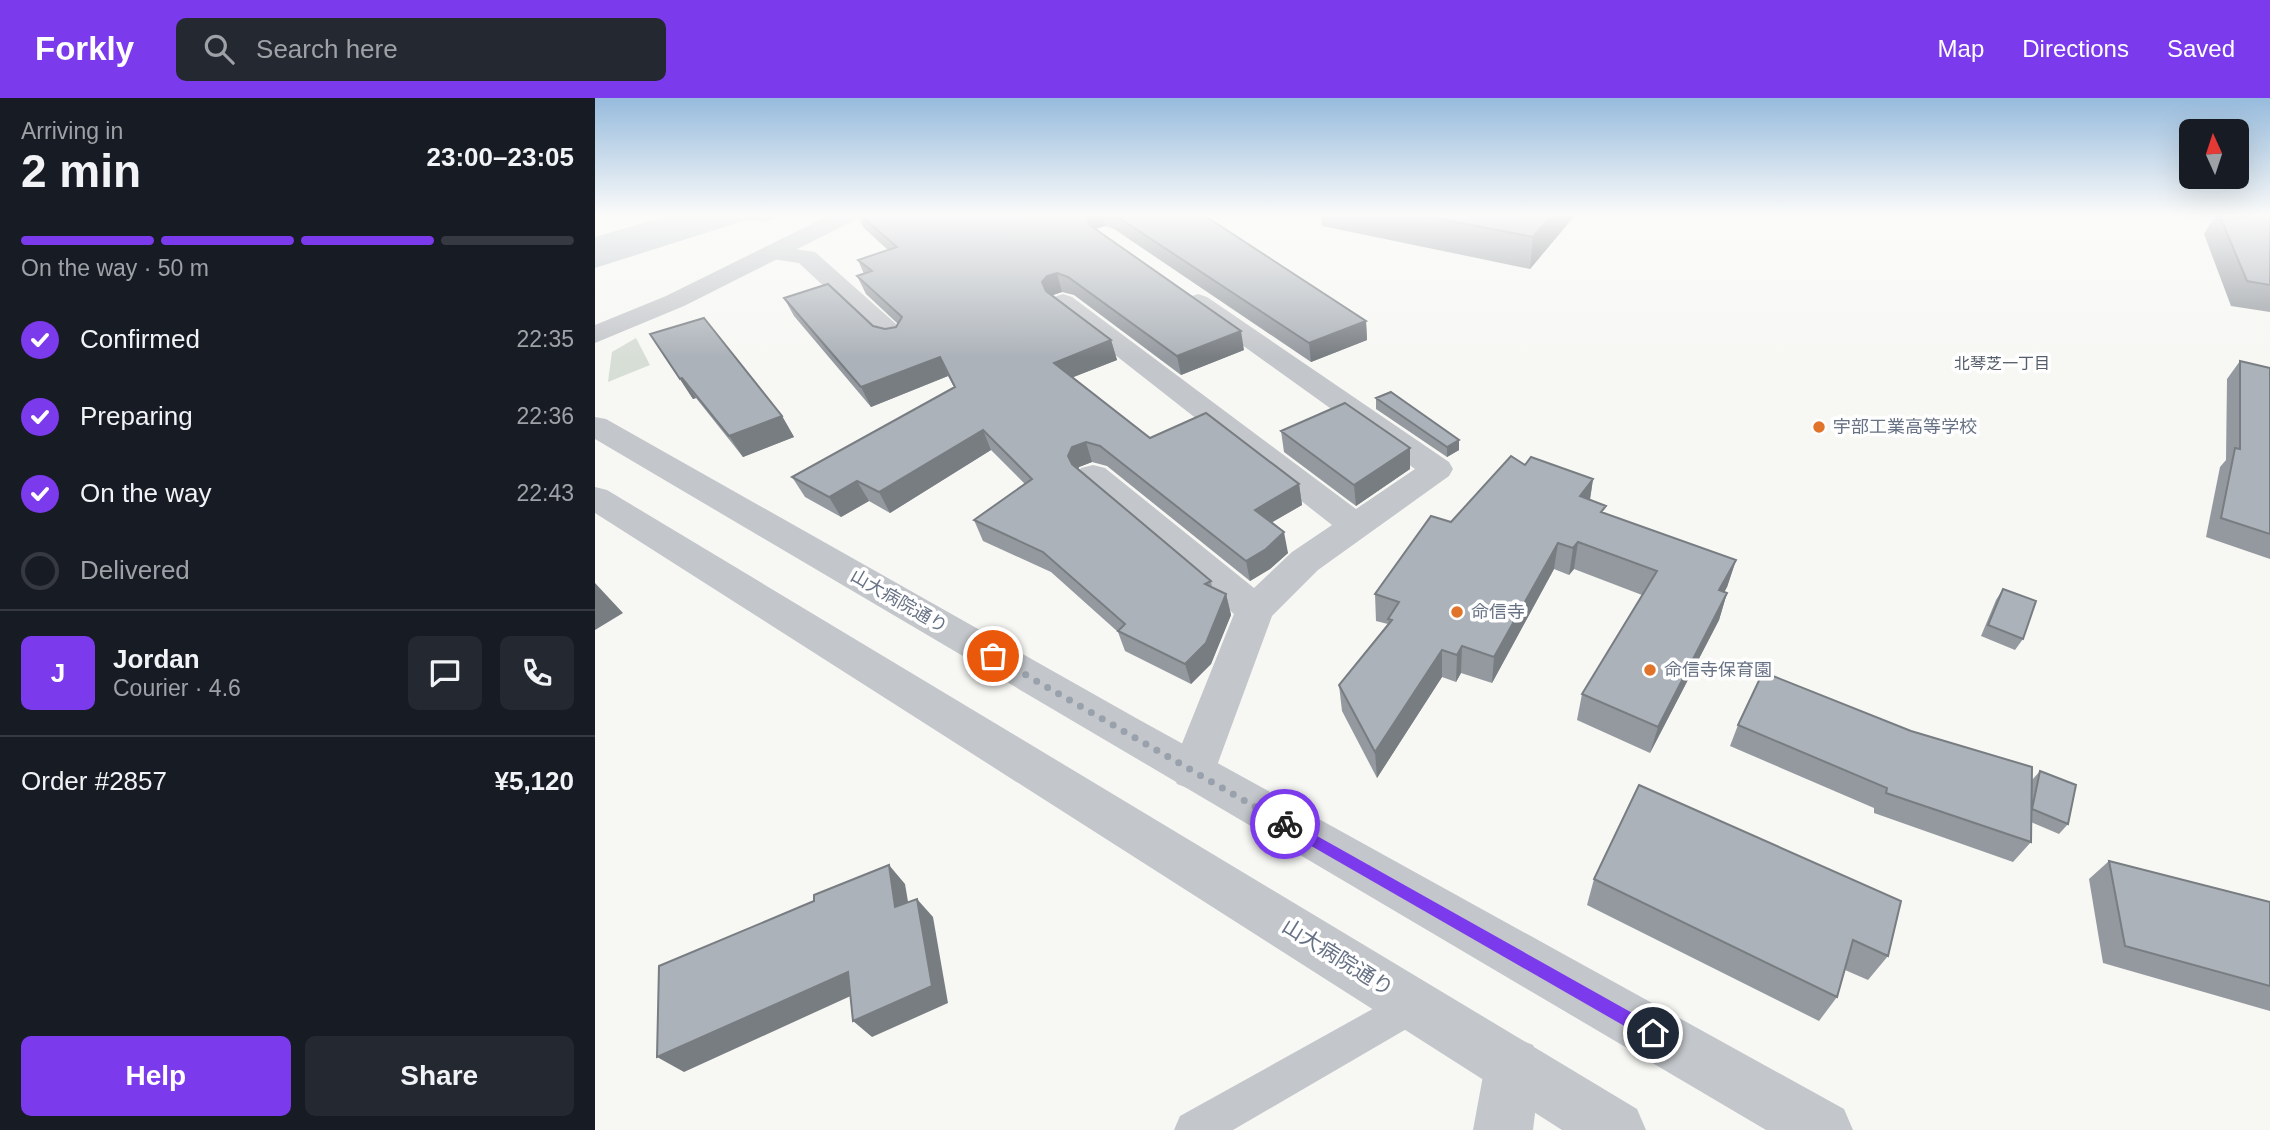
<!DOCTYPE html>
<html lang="en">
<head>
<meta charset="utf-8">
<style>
	:root { --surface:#171b24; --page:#242831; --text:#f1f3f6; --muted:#9ea1a6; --line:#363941; --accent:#7c3aed }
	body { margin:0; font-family:Helvetica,"Noto Sans JP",sans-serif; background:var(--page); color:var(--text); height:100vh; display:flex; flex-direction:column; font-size:26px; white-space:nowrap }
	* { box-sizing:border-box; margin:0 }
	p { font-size:23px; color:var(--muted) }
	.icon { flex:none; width:38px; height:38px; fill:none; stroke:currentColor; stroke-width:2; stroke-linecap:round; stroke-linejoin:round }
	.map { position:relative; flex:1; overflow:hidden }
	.details { display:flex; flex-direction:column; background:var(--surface); width:595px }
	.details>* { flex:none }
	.needle { width:46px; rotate:357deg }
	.controls { position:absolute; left:1584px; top:21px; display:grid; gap:14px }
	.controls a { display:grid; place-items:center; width:70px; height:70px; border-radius:10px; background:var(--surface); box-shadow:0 7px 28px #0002; font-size:35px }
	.pin { position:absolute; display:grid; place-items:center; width:60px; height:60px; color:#fff; margin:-30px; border:4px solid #fff; border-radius:50%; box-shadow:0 2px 7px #0007 }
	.courier { position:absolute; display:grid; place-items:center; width:70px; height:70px; margin:-35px; border:5px solid #7c3aed; border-radius:50%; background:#fff; color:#222; box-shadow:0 2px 9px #0007 }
	.overview em { font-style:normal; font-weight:800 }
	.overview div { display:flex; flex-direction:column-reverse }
	.overview { display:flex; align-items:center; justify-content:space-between; height:119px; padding:0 21px }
	h1 { font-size:46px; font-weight:800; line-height:52px }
	.bar { display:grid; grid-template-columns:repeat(4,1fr); gap:10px 7px; align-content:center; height:84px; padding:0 21px }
	.bar i { height:9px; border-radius:5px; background:var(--line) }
	.bar .current { background:var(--accent) }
	.bar p { grid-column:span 4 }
	.line { display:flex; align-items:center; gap:18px; padding:0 21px; border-top:2px solid var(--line) }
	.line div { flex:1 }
	.round { display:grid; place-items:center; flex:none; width:74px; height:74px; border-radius:10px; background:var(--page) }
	ol { padding:0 21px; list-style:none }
	li { display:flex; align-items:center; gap:21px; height:77px }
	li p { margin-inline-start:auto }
	li .icon { padding:7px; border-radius:50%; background:var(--accent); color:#fff; stroke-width:4 }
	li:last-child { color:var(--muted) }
	li i { width:38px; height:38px; border:4px solid var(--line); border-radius:50% }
	.action { display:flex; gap:14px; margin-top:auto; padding:14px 21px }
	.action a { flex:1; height:80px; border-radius:10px; background:var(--accent); color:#fff; font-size:28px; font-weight:800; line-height:80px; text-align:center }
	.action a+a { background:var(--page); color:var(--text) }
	header { display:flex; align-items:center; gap:42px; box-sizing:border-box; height:98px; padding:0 35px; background:var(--accent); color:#fff }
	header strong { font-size:33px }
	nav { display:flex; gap:38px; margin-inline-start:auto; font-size:24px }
	.search { width:490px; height:63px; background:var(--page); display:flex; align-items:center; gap:18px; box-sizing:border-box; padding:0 24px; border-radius:10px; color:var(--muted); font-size:26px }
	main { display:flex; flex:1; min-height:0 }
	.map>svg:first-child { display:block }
	.green { fill:#d7ded6 }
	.water { fill:#bec6cc }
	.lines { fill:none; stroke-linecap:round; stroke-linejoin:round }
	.service { fill:#c3c6ca; fill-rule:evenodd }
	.minor { fill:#c3c6ca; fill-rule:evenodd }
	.tertiary { fill:#c3c6ca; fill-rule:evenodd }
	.wall { fill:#94999f }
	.shaded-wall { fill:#787d82 }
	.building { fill:#acb2b9; stroke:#787d82; stroke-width:2 }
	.route { fill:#7c3aed }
	.done { stroke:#99a1ac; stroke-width:7; stroke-dasharray:0 12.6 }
	.poi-dot { fill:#e0742b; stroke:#fff; stroke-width:2.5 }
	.labels { text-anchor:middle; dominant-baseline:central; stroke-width:7; stroke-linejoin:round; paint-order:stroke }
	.far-neighbourhood-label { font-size:16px; fill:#555d6a; stroke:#fff }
	.poi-label { font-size:18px; fill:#677285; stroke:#fff; text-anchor:start }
	.street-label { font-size:18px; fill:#677285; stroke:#fff }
	.near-street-label { font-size:21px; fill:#677285; stroke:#fff }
</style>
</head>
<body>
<header>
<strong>Forkly</strong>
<div class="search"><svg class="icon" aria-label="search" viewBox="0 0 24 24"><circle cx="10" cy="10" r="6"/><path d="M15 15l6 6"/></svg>Search here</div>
<nav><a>Map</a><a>Directions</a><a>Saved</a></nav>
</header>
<main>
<section class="details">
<div class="overview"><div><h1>2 min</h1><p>Arriving in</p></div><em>23:00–23:05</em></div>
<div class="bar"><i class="current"></i><i class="current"></i><i class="current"></i><i></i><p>On the way · 50 m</p></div>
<ol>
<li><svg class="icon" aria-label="check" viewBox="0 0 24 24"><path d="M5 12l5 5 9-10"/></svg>Confirmed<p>22:35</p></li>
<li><svg class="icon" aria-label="check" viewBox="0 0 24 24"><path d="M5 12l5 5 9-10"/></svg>Preparing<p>22:36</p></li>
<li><svg class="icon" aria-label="check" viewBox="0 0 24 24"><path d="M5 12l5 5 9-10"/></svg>On the way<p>22:43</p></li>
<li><i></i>Delivered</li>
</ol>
<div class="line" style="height:126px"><b class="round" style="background:var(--accent);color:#fff">J</b><div><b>Jordan</b><p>Courier · 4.6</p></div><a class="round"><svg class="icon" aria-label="chat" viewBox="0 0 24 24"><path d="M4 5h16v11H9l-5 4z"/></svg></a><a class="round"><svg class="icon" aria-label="phone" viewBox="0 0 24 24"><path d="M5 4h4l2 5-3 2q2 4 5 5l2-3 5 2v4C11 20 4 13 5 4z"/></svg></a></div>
<div class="line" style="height:91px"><div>Order #2857</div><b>¥5,120</b></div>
<div class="action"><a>Help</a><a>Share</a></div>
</section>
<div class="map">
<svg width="1675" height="1032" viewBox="0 0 1675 1032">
	<rect width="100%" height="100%" fill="#f7f7f4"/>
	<!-- green -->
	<path class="green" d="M41 240 55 267 13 284 17 254Z"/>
	<!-- water -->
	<path class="water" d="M79 116H193L169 124 159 122 145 124 0 170V139Z"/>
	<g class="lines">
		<!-- service -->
		<path class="service" d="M819 888 832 893 837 906 832 919 638 1032H579L585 1018Z"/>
		<!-- minor -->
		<path class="minor" d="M178 148 220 154 309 233 313 239 309 245 299 247 289 245 204 165 170 160 166 155 170 150Z
			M468 196 477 199 761 411 820 371 594 209 590 204 594 199 603 196 612 199 854 364 858 371 854 378 723 472 677 518 620 673 614 686 598 692 582 686 576 673 639 516 486 384 482 377 486 370 498 367 510 370 659 490 697 454 737 427 459 209 455 204 459 199Z
			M918 939 938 947 946 967 938 1032H878L890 967 898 947Z"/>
		<!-- tertiary -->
		<path class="tertiary" d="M237 116H265L262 121 89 208 0 245V227L71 198Z
			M0 319 11 321 541 620 1249 1011 1258 1032H1171L0 341Z
			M0 389 12 392 1042 1011 1051 1032H967L0 415Z"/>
	</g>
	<!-- wall -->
	<path class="wall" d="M262 116H607L771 223 772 242 716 264 519 131 511 128 501 131 649 252 586 277 479 197 467 194 458 197 516 242 522 262 478 279 555 340 704 386 707 407 677 424 693 455 675 471 655 483 512 368 497 364 484 369 483 371 616 483 617 490 631 496 636 517 616 566 596 586 530 553 523 534 456 474 388 443 379 422 430 386 396 352 295 415 274 403 246 419 210 399 197 379 359 289 353 278 276 309 199 218 189 200 278 228 290 231 301 229 303 226 271 196 262 178 269 176 263 162 293 152 269 130Z
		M726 116H981L935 171 727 128Z
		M1621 116H1675V214L1636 208 1609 136Z
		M55 236 187 318 199 339 148 359 101 300 98 301Z
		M1645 263 1675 270V461L1611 439 1625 369 1631 362 1632 281Z
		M781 300 864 352 852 359 781 311Z
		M686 333 815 350V371L761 408 689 354Z
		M930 367 998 381 995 402 1010 416 1141 462 1132 489 1129 494 1132 495 1124 522 1055 655 982 622 987 596 1047 497 979 471 974 477 959 471 897 585 866 575 861 584 847 579 782 680 747 613 744 587 793 526 781 523 780 496 856 424Z
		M1408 491 1428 541 1420 552 1386 538 1401 502Z
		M1143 627 1436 683 1445 673 1473 726 1464 736 1436 724V744L1418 764 1279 715V710L1135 648Z
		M1044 687 1293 858 1273 882 1250 872 1242 899 1224 923 992 807 999 781Z
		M1514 763 1675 804V913L1508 865 1494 781Z"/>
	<!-- shaded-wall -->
	<path class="shaded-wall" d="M494 116H507L511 128 501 130 496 136 491 119Z
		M958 116H981L935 171 938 139Z
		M462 175 467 194 458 197 453 202 447 184 452 178Z
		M771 223 772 242 716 264 714 245Z
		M646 233 649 252 586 277 582 258Z
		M516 242 522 262 466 284 459 265Z
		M345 259 353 278 276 309 266 289Z
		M87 280 101 300 98 301 85 281Z
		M187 318 199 339 148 359 134 338Z
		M388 332 396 352 295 415 284 394Z
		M864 342V352L852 359V349Z
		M491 344 497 364 484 369 480 378 473 358 477 349Z
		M815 350V371L761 408 759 387Z
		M998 381 994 407 985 398Z
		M262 383 274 403 246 419 234 399Z
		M704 386 707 407 664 432 660 412Z
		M689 434 693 455 675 471 655 483 651 463Z
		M983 444 979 471 974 477 978 450Z
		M963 445 959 471 897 585 899 559Z
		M1141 462 1132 489 1116 519 1124 492Z
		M0 485 28 515 0 532Z
		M1132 495 1124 522 1055 655 1063 629Z
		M631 496 636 517 616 566 596 586 590 566Z
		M867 548 866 575 861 584 862 557Z
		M847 552V579L782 680 780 654Z
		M294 767 310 786 317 827 300 809Z
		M322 801 338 819 353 905 277 939 258 923Z
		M253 874 271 891 89 974 62 959Z"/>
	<!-- building -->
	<path class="building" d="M264 116H494L491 119 496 128 646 233 582 258 473 179 462 175 452 178 447 184 451 193 516 242 459 265 555 340 611 315 704 386 660 412 689 434 671 451 651 463 505 348 491 344 477 349 473 358 477 366 616 483 610 486 631 496 611 545 590 566 523 533 530 526 448 454 379 422 437 381 388 332 284 394 262 383 234 399 197 379 360 289 345 259 266 289 189 200 233 186 278 228 290 231 301 229 307 219 262 178 277 173 263 162 302 149Z
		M518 116H607L771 223 714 245Z
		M820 116H958L938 139Z
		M1624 116H1663L1675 117V187L1652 183Z
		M109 220 187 318 134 338 87 280 85 281 55 236Z
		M1645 263 1675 270V436L1626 420 1640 350 1645 351Z
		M796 294 864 342 852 349 781 300Z
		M750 305 815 350 759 387 686 333Z
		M916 358 930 367 936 359 998 381 985 398 1011 408 1006 414 1141 462 1124 492 1132 495 1063 629 987 596 1062 473 983 444 978 450 963 445 899 559 867 548 862 557 847 552 780 654 744 587 797 522 793 521 804 504 780 496 836 418 856 424Z
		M1408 491 1441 503 1428 541 1393 527Z
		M1168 574 1316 633 1437 669 1436 744 1291 695 1292 690 1143 627Z
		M1445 673 1481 687 1473 726 1437 711Z
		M1044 687 1306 803 1293 858 1258 842 1242 899 999 781Z
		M1514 763 1675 804V888L1530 848Z
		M294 767 300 809 322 801 337 888 258 923 253 874 62 959 64 868 219 803V797Z"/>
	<!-- sky -->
	<linearGradient id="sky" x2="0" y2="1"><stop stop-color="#97bbdd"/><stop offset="0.45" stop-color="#fbfbfa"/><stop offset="1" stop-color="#fbfbfa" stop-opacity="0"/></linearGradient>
	<rect width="1675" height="260" fill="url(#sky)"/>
	<!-- route -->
	<path class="route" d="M690 720 1064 930 1066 935 1064 941 1058 944 1052 941 685 730 683 726Z"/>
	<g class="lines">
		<!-- done -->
		<path class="done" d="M398 558 690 726"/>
	</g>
	<!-- markers -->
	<g class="poi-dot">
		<circle cx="1224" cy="329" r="7"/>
		<circle cx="862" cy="514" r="7"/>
		<circle cx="1055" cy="572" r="7"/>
	</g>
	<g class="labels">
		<!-- far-neighbourhood labels -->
		<g class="far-neighbourhood-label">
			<text x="1407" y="265">北琴芝一丁目</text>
		</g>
		<!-- poi labels -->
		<g class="poi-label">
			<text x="1238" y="329">宇部工業高等学校</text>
			<text x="876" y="514">命信寺</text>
			<text x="1069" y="572">命信寺保育園</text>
		</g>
		<!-- street labels -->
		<g class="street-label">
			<text transform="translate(304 503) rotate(30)">山大病院通り</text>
		</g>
		<!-- near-street labels -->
		<g class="near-street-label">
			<text transform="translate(743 859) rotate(32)">山大病院通り</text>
		</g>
	</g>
</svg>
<div class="controls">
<a><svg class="needle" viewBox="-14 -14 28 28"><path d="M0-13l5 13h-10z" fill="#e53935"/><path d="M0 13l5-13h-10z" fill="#9ea1a6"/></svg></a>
</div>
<div class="pin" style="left:398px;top:558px;background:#ea580c"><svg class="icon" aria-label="bag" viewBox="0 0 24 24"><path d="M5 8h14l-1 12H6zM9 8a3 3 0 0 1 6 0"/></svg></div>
<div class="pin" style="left:1058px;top:935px;background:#1f2937"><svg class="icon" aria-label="home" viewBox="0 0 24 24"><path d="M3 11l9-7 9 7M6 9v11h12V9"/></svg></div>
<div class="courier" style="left:690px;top:726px"><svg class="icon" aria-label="bike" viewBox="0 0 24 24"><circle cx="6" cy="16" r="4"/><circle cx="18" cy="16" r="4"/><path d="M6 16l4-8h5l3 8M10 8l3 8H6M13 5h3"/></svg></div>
</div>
</main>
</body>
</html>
